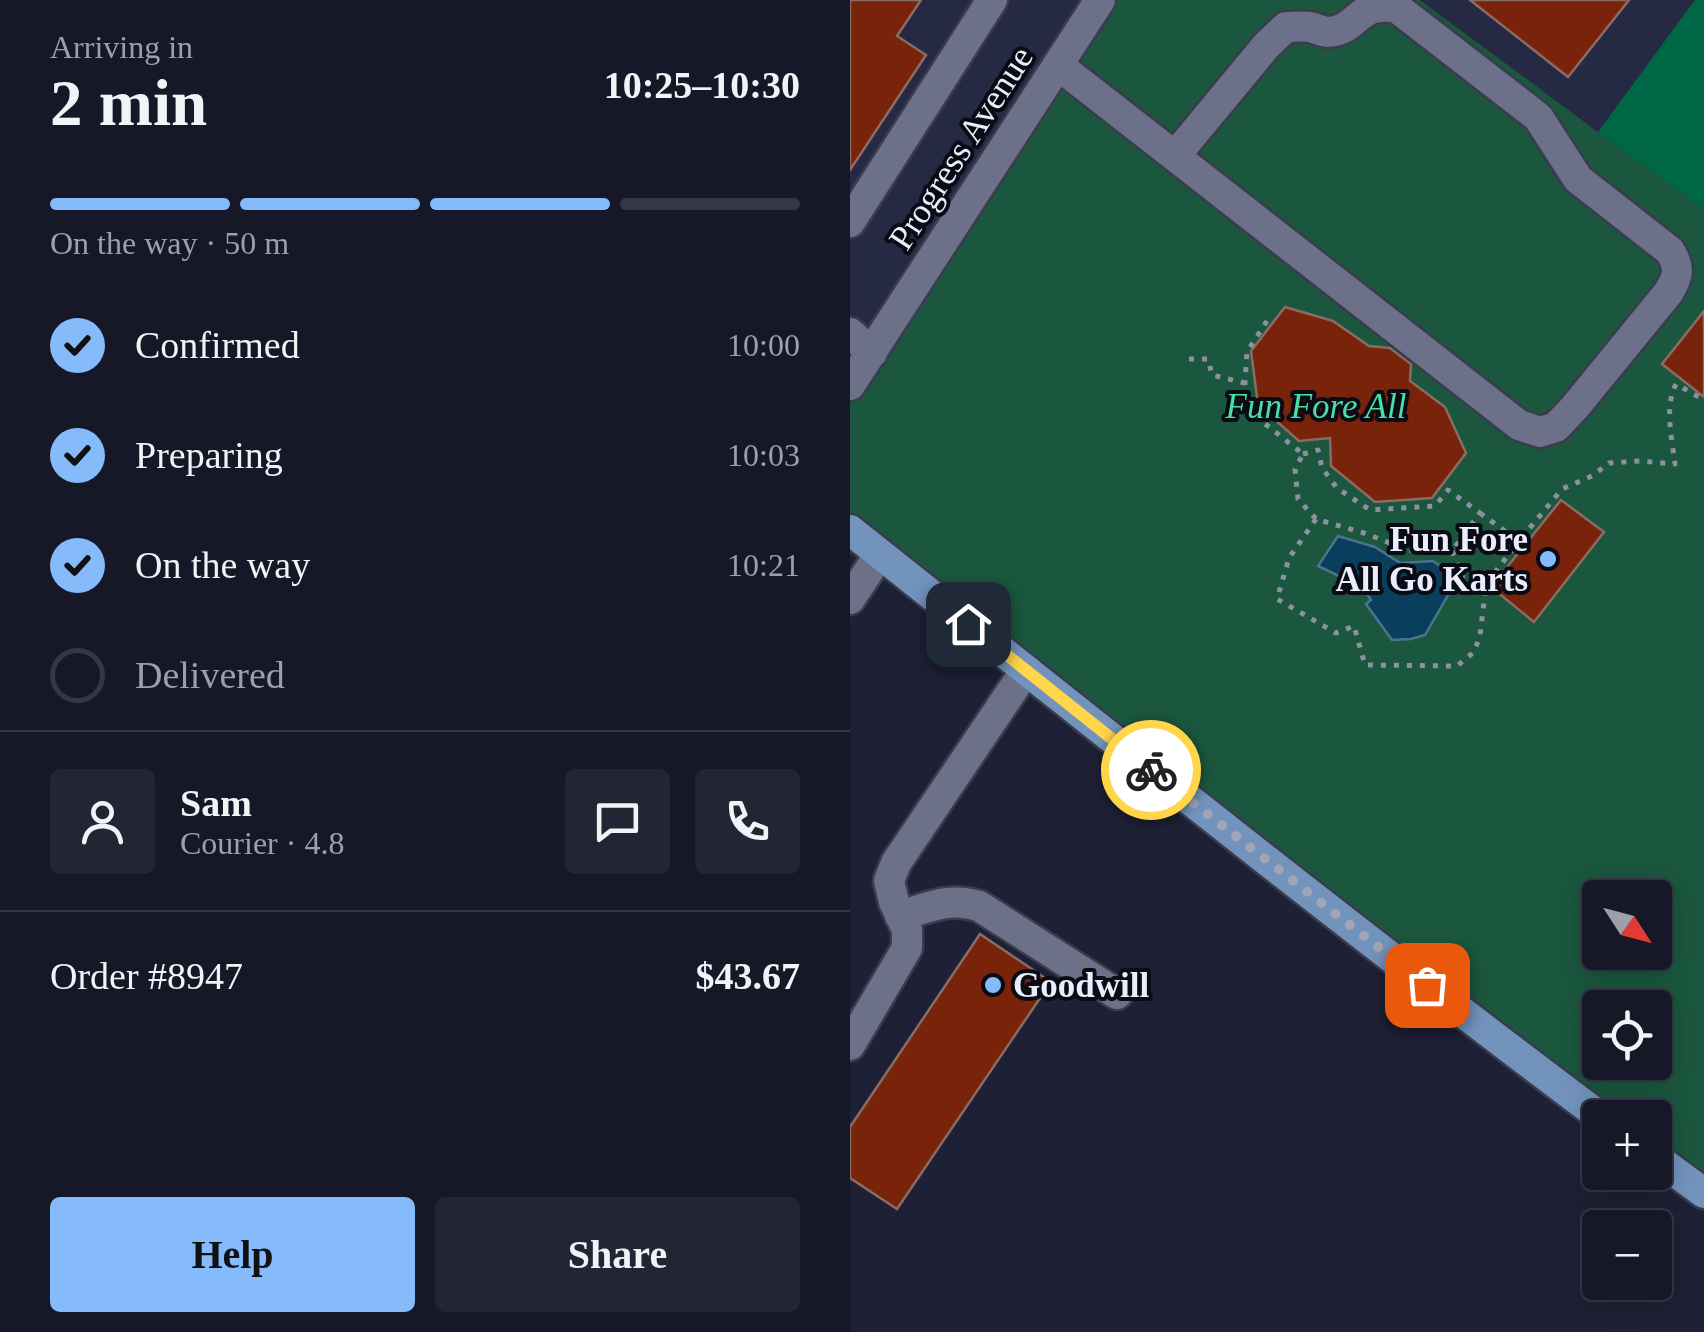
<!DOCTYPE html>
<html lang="en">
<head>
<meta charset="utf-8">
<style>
	:root { --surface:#161828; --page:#232534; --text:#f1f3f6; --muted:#9ea0a8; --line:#353745; --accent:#85bbfb }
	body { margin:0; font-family:Georgia,serif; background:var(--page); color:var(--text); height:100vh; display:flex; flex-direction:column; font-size:38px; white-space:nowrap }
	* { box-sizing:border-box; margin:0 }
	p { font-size:32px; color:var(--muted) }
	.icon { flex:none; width:55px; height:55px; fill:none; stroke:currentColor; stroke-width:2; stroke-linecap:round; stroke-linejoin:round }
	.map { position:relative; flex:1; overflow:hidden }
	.side { display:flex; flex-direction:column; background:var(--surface); width:850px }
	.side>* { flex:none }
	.needle { width:65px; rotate:126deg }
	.controls { position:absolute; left:732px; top:880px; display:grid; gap:20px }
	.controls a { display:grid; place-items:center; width:90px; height:90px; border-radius:10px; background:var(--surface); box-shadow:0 5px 25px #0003,0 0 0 2px var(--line); font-size:50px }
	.pin { position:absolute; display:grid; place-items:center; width:85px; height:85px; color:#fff; margin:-42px; border-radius:20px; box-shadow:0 5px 15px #0006 }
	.courier { position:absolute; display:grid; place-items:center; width:100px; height:100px; margin:-50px; border:8px solid #ffd54a; border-radius:50%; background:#fff; color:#222; box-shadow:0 2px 12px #0007 }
	.overview em { font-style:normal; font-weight:700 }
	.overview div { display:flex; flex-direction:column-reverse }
	.overview { display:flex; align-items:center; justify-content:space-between; height:170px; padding:0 50px }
	h1 { font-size:65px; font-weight:700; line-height:75px }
	.bar { display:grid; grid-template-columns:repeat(4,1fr); gap:15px 10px; align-content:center; height:120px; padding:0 50px }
	.bar i { height:12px; border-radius:8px; background:var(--line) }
	.bar .on { background:var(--accent) }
	.bar p { grid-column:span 4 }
	.line { display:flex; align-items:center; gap:25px; padding:0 50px; border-top:2px solid var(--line) }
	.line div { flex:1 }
	.round { display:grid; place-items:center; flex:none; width:105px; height:105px; border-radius:10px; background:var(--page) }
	ol { padding:0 50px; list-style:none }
	li { display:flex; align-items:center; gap:30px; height:110px }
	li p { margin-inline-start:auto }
	li .icon { padding:10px; border-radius:50%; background:var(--accent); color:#111; stroke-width:4 }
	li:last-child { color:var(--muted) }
	li i { width:55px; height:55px; border:5px solid var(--line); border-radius:50% }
	.cta { display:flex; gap:20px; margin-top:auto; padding:20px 50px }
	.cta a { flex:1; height:115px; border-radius:10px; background:var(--accent); color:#111; font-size:40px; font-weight:700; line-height:115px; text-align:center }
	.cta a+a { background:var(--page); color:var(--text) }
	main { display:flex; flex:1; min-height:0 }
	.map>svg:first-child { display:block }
	.built { fill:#262943 }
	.green { fill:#1b573e; fill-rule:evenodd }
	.forest { fill:#006746 }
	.water { fill:#0a3e5d; stroke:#4d728c; stroke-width:2.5 }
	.building { fill:#7a230b; stroke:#896d65; stroke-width:2.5 }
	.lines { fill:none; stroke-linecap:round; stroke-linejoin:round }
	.minor-casing { stroke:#3a3b4d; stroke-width:35 }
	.major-casing { stroke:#3a3b4d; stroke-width:35 }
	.path { stroke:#8e90a1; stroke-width:5; stroke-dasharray:5 8; stroke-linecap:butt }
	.minor { stroke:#6c7088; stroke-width:30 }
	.major { stroke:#7293bc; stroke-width:30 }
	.done { stroke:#a3a5b6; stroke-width:10; stroke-dasharray:0 18 }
	.route { stroke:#ffd54a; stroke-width:12 }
	.poi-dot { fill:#85bbfb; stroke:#0a0b14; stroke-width:4 }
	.labels { text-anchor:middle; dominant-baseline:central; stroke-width:8; stroke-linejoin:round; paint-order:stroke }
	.street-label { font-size:35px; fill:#eaedfb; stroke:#0a0b14 }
	.park-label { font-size:35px; font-style:italic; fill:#47e0a3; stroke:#0a0b14 }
	.poi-label { font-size:35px; font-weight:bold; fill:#eaedfb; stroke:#0a0b14; text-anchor:end }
</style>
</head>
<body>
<main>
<section class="side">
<div class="overview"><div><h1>2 min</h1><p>Arriving in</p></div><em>10:25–10:30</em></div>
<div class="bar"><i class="on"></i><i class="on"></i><i class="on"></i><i></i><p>On the way · 50 m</p></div>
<ol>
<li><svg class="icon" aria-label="check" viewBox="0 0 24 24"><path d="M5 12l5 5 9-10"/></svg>Confirmed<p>10:00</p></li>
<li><svg class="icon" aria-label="check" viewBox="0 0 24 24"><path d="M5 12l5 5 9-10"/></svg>Preparing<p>10:03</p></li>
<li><svg class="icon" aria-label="check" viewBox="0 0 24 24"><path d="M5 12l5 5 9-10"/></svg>On the way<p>10:21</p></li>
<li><i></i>Delivered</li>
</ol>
<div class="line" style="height:180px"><a class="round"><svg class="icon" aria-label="person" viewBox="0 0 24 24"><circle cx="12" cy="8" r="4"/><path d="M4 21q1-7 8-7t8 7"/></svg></a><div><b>Sam</b><p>Courier · 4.8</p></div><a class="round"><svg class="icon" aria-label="chat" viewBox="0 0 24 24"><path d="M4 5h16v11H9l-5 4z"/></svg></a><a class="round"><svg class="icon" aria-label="phone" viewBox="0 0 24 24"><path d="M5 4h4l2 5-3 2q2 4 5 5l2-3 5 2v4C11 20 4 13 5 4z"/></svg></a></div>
<div class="line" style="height:130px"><div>Order #8947</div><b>$43.67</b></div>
<div class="cta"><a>Help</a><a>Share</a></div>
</section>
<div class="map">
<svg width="854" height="1332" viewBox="0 0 854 1332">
	<rect width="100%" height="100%" fill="#1e2035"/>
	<!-- built -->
	<path class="built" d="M0 0H250L0 385Z
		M570 0H845L748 132Z"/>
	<!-- green -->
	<path class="green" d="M250 0H570L748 132 845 0H854V1190L805 1154V1118L755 1117 0 530V385ZM750 898H805V952H750ZM750 1008H805V1062H750Z"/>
	<!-- forest -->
	<path class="forest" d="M845 0H854V209L748 132Z"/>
	<!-- water -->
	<path class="water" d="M488 536 525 547 550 563 583 561 604 576 605 583 575 635 561 639 542 640 516 604 521 600 510 583 495 579 468 566Z"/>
	<!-- building -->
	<path class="building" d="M0 0H71L47 36 76 55 0 170Z
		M620 0H779L718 77Z
		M435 307 483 321 519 346 540 348 561 364 560 381 595 407 616 453 582 498 525 502 481 466 480 438 449 441 408 405 401 351Z
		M854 311V397L812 364Z
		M711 500 754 532 684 622 641 587Z
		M130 934 201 982 47 1209 0 1178V1127Z"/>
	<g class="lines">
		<!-- minor casing -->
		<g class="minor-casing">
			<path id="minor" d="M208 65 669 425 690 432 706 427 725 407 818 293C829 276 830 268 820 251L728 179 688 117 547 8C505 0 509 32 476 32 475 32 461 27 460 27 452 26 444 27 436 27L416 46 325 156
				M0 222 142 0
				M0 333 22 353
				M0 385 250 0
				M0 599 30 554
				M50 916C80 907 98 897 129 906L267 994
				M0 1045 57 948V930L44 902 39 881 46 863 176 670"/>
		</g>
		<!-- major casing -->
		<g class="major-casing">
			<path id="major" d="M0 530C249 728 497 927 752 1118
				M805 1157 854 1193"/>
		</g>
		<!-- path -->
		<path class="path" d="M417 321 397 352 395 383 399 411 453 454 445 469 448 499 466 519 514 533 558 550 602 551
			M339 359H358L362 375 395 383
			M453 454 468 450 472 468 487 488 520 510 585 506 598 490 630 513 602 551
			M630 513 669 541 712 489 742 476 759 463 790 461 825 464C822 438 814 407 826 384L854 400
			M466 519 439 558 427 599 486 633 504 626 515 665 607 666 624 652 630 636 636 584 669 541
			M602 551 612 574 613 588"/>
		<!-- minor -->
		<use href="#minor" class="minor"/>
		<!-- major -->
		<use href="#major" class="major"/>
	</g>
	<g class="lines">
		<!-- done -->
		<path class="done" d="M301 770 577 985"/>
		<!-- route -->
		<path class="route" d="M118 624 301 770"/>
	</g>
	<!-- markers -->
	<g class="poi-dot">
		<circle cx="698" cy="559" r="10"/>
		<circle cx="143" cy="985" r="10"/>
	</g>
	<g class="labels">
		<!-- street labels -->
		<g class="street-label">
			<text transform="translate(111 148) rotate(-57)">Progress Avenue</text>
		</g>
		<!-- park labels -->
		<g class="park-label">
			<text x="466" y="406">Fun Fore All</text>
		</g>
		<!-- poi labels -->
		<g class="poi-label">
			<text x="678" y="539">Fun Fore<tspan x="678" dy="40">All Go Karts</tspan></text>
			<text x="163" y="985" text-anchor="start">Goodwill</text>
		</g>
	</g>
</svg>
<div class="controls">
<a><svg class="needle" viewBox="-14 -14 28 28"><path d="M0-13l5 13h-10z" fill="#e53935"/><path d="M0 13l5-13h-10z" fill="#9ea0a8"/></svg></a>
<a><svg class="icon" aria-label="locate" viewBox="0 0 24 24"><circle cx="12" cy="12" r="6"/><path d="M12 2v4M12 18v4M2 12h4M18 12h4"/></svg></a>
<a>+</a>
<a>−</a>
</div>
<div class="pin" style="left:577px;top:985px;background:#ea580c"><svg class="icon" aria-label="bag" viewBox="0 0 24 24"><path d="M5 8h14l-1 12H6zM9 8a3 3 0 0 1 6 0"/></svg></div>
<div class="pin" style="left:118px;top:624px;background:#1f2937"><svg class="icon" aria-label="home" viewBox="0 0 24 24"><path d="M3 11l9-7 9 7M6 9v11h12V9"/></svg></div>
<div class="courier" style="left:301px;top:770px"><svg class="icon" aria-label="bike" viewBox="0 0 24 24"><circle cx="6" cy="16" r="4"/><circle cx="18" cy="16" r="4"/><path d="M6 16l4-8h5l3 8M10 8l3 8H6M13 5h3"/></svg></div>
</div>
</main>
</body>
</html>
